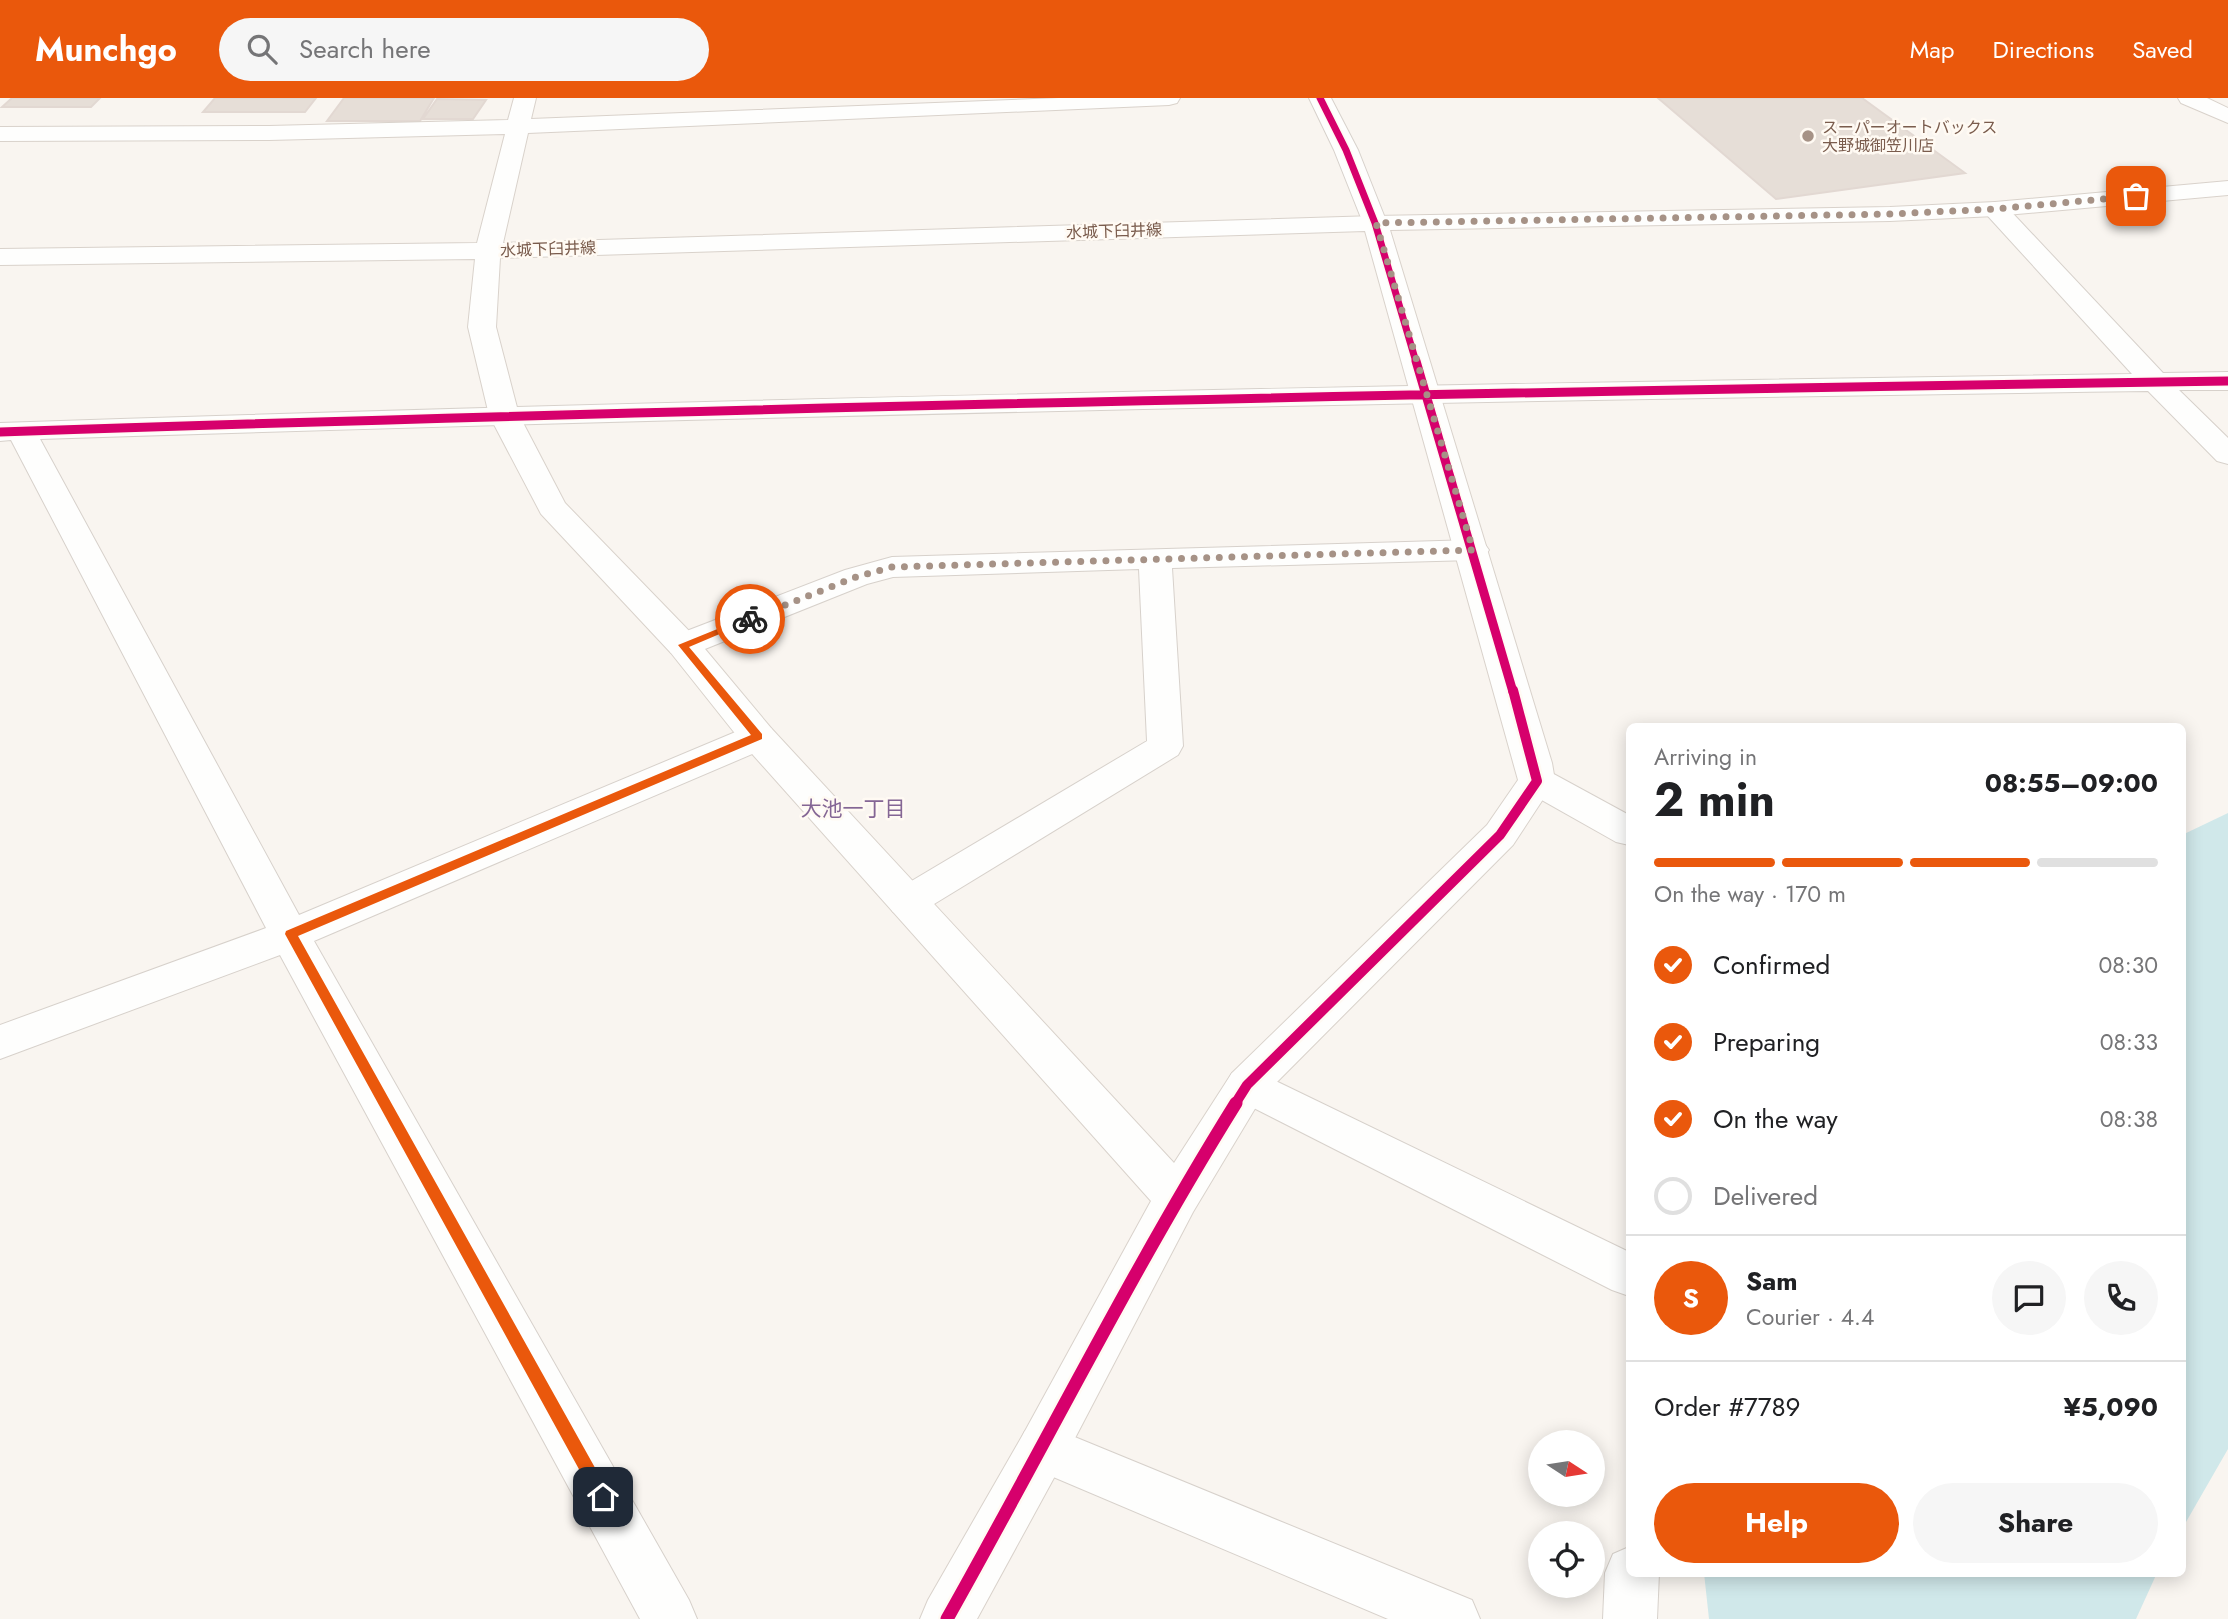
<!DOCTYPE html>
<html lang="en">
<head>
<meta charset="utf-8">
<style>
	:root { --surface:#fff; --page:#f6f6f6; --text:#202124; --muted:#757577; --line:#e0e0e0; --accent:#ea580c }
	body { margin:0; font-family:Jost,"Noto Sans JP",sans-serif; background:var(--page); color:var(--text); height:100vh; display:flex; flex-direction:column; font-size:26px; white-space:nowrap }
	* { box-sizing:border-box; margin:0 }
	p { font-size:23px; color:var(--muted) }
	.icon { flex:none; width:38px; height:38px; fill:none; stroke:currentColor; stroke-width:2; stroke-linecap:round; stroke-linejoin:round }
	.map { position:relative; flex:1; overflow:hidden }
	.side { position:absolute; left:1626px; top:625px; width:560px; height:854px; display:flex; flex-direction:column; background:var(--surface); border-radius:10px; box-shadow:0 4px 18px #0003 }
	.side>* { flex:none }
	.needle { width:46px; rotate:102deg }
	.buttons { position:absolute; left:1528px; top:1332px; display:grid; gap:14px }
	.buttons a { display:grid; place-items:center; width:77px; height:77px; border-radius:50%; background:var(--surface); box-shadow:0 4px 18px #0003; font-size:35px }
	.pin { position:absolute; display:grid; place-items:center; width:60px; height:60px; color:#fff; margin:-30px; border-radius:14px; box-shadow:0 4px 10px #0006 }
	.courier { position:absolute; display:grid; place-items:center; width:70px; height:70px; margin:-35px; border:5px solid #ea580c; border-radius:50%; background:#fff; color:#222; box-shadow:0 2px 9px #0007 }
	.overview em { font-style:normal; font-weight:700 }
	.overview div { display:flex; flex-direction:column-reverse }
	.overview { display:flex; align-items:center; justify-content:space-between; height:119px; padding:0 28px }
	h1 { font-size:46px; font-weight:700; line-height:52px }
	.bar { display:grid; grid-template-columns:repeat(4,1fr); gap:10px 7px; align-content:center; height:84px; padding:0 28px }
	.bar i { height:9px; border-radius:5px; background:var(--line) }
	.bar .active { background:var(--accent) }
	.bar p { grid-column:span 4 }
	.line { display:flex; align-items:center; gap:18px; padding:0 28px; border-top:2px solid var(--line) }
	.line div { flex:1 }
	.round { display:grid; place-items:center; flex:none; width:74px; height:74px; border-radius:37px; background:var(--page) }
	ol { padding:0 28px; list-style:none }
	li { display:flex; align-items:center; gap:21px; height:77px }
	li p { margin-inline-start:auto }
	li .icon { padding:7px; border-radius:50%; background:var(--accent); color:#fff; stroke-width:4 }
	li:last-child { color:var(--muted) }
	li i { width:38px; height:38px; border:4px solid var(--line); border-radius:50% }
	.action { display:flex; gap:14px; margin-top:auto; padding:14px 28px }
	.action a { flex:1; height:80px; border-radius:42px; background:var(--accent); color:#fff; font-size:28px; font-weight:700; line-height:80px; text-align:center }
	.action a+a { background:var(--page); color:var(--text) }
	header { display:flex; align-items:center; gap:42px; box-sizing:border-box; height:98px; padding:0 35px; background:var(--accent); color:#fff }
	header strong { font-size:33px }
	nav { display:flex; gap:38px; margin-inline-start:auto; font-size:24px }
	.search { width:490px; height:63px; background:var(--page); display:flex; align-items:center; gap:18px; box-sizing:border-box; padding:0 24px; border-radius:38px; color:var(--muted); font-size:26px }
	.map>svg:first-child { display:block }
	.water { fill:#d0e8ea }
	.building { fill:#e6ded7; stroke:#e2d8d2; stroke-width:2 }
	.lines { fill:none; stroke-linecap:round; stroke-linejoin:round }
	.street-casing { stroke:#d7d1cb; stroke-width:2 }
	.secondary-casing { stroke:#d9d2cb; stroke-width:2 }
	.street { fill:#fefefd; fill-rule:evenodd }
	.secondary { fill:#fefefd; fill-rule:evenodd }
	.cycleway-far3-casing { stroke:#fffaf3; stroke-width:10 }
	.cycleway-far2-casing { stroke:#fffaf3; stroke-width:12 }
	.cycleway-far1-casing { stroke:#fffaf3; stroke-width:15 }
	.cycleway-casing { stroke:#fffaf3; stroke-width:18 }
	.cycleway-far3 { stroke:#d6006c; stroke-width:7 }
	.cycleway-far2 { stroke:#d6006c; stroke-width:9 }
	.cycleway-far1 { stroke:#d6006c; stroke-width:10 }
	.cycleway { stroke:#d6006c; stroke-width:13 }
	.route { fill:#ea580c }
	.done { stroke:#a69286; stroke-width:7; stroke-dasharray:0 12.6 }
	.poi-dot { fill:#a69286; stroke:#fffaf3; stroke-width:2.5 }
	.labels { text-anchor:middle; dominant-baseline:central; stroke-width:5; stroke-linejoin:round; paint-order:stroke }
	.far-poi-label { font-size:16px; fill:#7a5c4d; stroke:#fffaf3; text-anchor:start }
	.far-street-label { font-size:16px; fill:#7a5c4d; stroke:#fffaf3 }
	.neighbourhood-label { font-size:21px; fill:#846695; stroke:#fffaf3 }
</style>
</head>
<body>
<header>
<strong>Munchgo</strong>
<div class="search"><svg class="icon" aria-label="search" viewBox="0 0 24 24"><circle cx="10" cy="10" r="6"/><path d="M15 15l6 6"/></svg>Search here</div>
<nav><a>Map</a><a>Directions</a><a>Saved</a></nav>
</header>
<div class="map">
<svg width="2228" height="1521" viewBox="0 0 2228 1521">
	<rect width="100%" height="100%" fill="#f9f5f0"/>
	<!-- water -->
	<path class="water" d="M2228 715V1351L2182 1431V737Z
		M1704 1475H2157L2136 1521H1709Z"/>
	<!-- building -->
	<path class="building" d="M12 0H100L91 9H2Z
		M215 0H316L305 14H203Z
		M344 0H434L420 23H327Z
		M1658 0H1862L1965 75 1776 101Z
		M437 1 486 2 473 21H423Z"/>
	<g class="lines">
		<!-- street casing -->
		<g class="street-casing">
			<path id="street" d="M1309 0H1331L1358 52 1387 125 1384 130 1375 132 1366 130 1363 125 1334 52Z
				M1995 104 2004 106 2163 275 2228 274V292H2179L2228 340V366L2217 363 2148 293C1445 303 742 318 40 341L299 817 745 630 758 627 771 630 776 639 771 648 314 843 689 1502 697 1521H640L280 857 0 961V927L266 830 11 342 0 343V325C711 301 1421 286 2132 276L1986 116 1983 111 1986 106Z
				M1473 442 1484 445 1489 452 1484 459 1473 462 1172 470 1183 648 1178 657 921 814 907 819 893 814 887 804 893 794 1147 643 1139 471 893 479 867 486 695 555 683 558 671 555 666 547 671 539 845 472 892 459Z
				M1537 670 1550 674 1629 717V747L1616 744 1524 692 1519 683 1524 674Z
				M1247 969 1629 1154V1198L1612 1192 1232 999 1225 987 1232 975Z
				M1043 1326 1472 1502 1480 1521H1388L1025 1367 1017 1350 1025 1333Z
				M1629 1449V1475H1659L1657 1521H1603L1605 1475 1613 1456Z"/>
		</g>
		<!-- secondary casing -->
		<g class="secondary-casing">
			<path id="secondary" d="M514 0H536L531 21 1059 0H1180L1177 5 1169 7 528 35 503 145 1375 118 1890 109 1995 104 2228 83V97L1995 118 1890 123 1390 132 1552 665 1555 683 1513 747 1262 999 1193 1114 1061 1367 977 1521H920L928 1502 1025 1333 1151 1103 745 648 671 555 541 416 489 317 468 229 475 161 0 167V151L477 145 505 36 269 42 0 43V29L269 28 508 22ZM1365 133 1518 682 1487 727 1232 975 1174 1065 771 630 695 539 565 405 519 317 496 229 500 160Z
				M2178 0H2207L2228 10V25L2181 5Z"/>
		</g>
		<!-- street -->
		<use href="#street" class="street"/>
		<!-- secondary -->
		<use href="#secondary" class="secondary"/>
		<!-- cycleway-far3 casing -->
		<g class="cycleway-far3-casing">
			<path id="cycleway-far3" d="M1320 0 1346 52 1375 125 1416 264"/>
		</g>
		<!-- cycleway-far2 casing -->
		<g class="cycleway-far2-casing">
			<path id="cycleway-far2" d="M1416 263 1513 594
				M0 334C743 309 1485 294 2228 283"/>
		</g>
		<!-- cycleway-far1 casing -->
		<g class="cycleway-far1-casing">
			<path id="cycleway-far1" d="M1235 1006 1247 987 1500 737 1537 683 1513 592"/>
		</g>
		<!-- cycleway casing -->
		<g class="cycleway-casing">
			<path id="cycleway" d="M947 1521C1044 1349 1132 1172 1236 1005"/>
		</g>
		<!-- cycleway-far3 -->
		<use href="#cycleway-far3" class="cycleway-far3"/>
		<!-- cycleway-far2 -->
		<use href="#cycleway-far2" class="cycleway-far2"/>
		<!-- cycleway-far1 -->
		<use href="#cycleway-far1" class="cycleway-far1"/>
		<!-- cycleway -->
		<use href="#cycleway" class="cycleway"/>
	</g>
	<!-- route -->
	<path class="route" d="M747 519 755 521 689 549 762 636V641L298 838 608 1393 610 1399 608 1404 603 1406 597 1404 285 836 286 833 751 637 678 547Z"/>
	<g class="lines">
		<!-- done -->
		<path class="done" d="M750 521 856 479 892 469 1473 452 1376 125 1890 116 1995 111 2136 98"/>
	</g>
	<!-- markers -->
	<circle class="poi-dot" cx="1808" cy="38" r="7"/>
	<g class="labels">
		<!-- far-poi labels -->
		<g class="far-poi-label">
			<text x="1822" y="29">スーパーオートバックス<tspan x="1822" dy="18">大野城御笠川店</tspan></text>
		</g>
		<!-- far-street labels -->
		<g class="far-street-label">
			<text transform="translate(1114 133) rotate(-2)">水城下臼井線</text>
			<text transform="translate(548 151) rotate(-2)">水城下臼井線</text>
		</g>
		<!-- neighbourhood labels -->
		<g class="neighbourhood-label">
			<text x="853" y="711">大池一丁目</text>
		</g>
	</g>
</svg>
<div class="buttons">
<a><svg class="needle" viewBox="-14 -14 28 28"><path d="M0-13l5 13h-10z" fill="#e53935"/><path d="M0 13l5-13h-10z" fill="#757577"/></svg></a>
<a><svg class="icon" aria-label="locate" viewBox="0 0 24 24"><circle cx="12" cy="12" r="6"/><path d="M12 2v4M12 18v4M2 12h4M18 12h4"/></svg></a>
</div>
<div class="pin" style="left:2136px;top:98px;background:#ea580c"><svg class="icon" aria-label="bag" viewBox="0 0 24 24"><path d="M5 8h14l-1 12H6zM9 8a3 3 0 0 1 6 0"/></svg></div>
<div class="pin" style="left:603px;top:1399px;background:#1f2937"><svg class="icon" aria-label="home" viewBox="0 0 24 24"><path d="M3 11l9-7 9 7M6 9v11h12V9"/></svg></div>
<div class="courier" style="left:750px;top:521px"><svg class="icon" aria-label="bike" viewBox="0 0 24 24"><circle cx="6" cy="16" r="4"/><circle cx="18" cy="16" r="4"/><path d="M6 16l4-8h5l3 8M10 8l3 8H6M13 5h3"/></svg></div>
<section class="side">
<div class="overview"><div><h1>2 min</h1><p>Arriving in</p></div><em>08:55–09:00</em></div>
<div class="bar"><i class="active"></i><i class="active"></i><i class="active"></i><i></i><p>On the way · 170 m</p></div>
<ol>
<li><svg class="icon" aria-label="check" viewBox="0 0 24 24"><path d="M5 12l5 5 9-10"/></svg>Confirmed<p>08:30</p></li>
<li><svg class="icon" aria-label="check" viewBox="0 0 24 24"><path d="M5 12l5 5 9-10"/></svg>Preparing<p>08:33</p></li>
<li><svg class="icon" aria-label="check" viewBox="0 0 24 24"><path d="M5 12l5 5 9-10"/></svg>On the way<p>08:38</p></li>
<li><i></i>Delivered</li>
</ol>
<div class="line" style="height:126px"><b class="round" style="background:var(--accent);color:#fff">S</b><div><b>Sam</b><p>Courier · 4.4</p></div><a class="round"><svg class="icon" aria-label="chat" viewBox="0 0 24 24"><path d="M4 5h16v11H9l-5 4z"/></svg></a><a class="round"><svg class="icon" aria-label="phone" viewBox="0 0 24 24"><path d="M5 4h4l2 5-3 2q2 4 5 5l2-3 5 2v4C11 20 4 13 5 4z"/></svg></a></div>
<div class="line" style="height:91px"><div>Order #7789</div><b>¥5,090</b></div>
<div class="action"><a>Help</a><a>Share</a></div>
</section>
</div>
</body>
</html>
